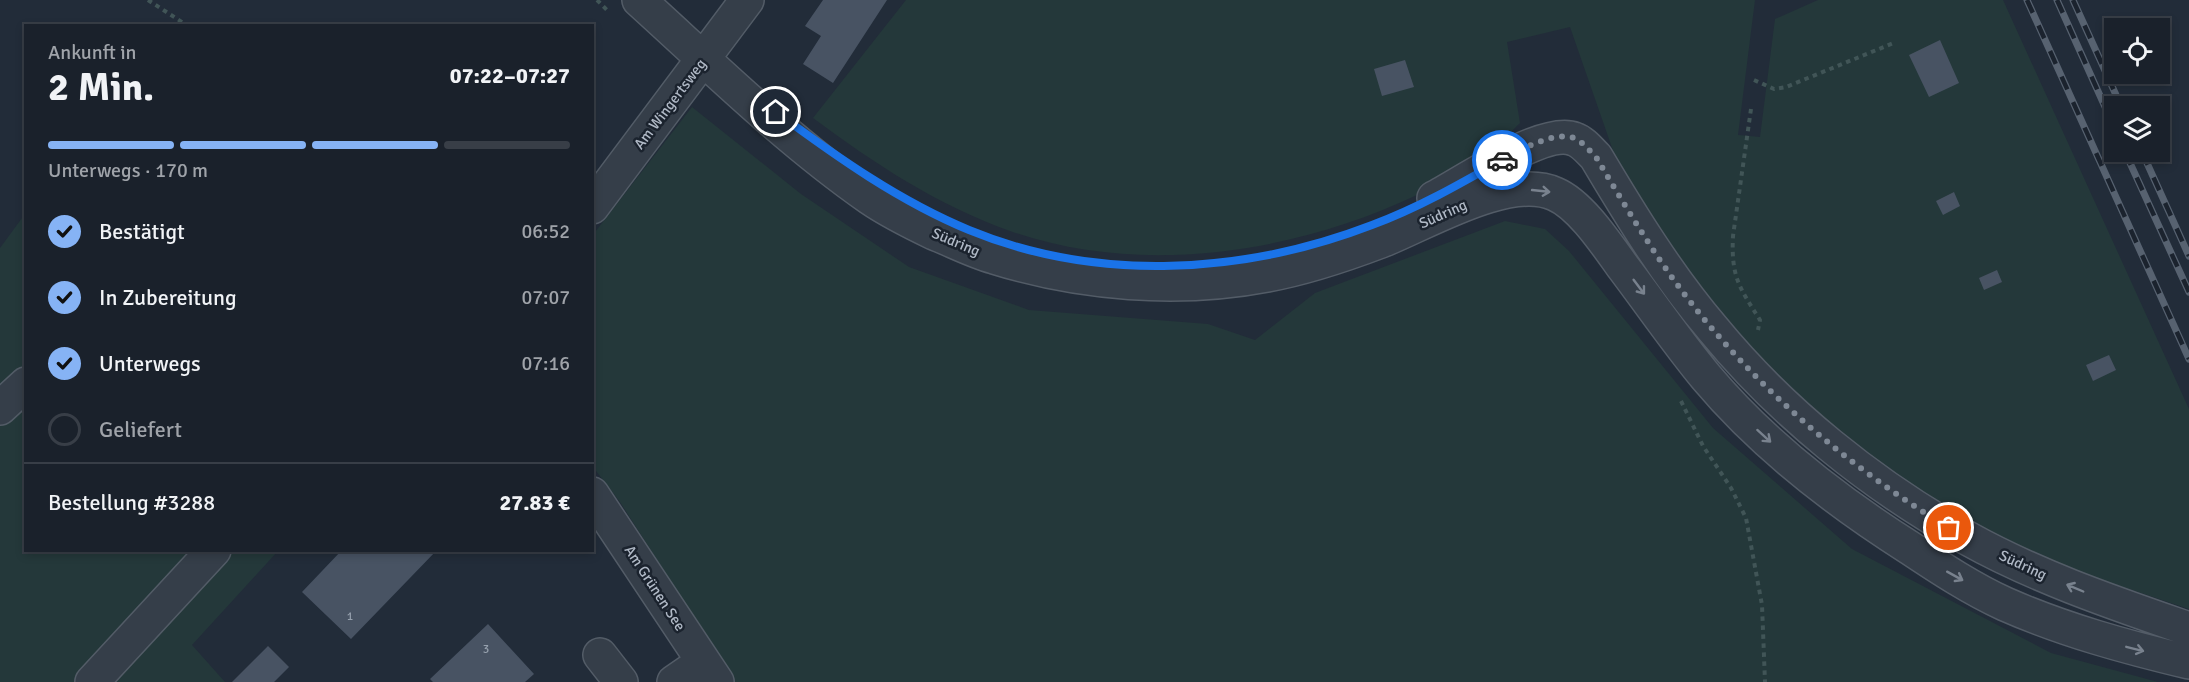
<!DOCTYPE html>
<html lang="de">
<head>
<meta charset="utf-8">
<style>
	:root { --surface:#1a212b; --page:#272e37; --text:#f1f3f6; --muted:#9fa3a9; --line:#383e47; --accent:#86b3f5 }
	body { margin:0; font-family:Signika,sans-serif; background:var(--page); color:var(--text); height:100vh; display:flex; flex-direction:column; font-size:22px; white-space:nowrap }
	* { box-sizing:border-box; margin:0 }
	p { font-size:20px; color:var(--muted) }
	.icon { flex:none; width:33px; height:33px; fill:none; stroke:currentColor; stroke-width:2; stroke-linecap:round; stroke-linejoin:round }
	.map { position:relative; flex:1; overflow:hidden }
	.side { position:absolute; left:24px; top:24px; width:570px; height:528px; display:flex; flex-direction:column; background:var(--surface); border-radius:0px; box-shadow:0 3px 9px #0003,0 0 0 2px var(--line) }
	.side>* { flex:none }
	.fabs { position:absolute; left:2104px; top:18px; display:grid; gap:12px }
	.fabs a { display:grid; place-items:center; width:66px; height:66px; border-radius:0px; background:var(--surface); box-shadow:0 3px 9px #0003,0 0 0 2px var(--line); font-size:30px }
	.pin { position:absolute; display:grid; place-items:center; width:51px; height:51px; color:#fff; margin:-26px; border:3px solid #fff; border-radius:50%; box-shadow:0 2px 6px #0007 }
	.courier { position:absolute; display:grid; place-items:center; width:60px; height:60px; margin:-30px; border:4px solid #1a73e8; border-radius:50%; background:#fff; color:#222; box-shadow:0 2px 8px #0007 }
	.overview em { font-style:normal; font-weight:700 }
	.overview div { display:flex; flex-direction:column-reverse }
	.overview { display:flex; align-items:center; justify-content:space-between; height:102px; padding:0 24px }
	h1 { font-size:39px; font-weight:700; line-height:45px }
	.bar { display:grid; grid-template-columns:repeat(4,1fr); gap:9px 6px; align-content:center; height:72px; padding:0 24px }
	.bar i { height:8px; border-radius:4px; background:var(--line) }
	.bar .selected { background:var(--accent) }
	.bar p { grid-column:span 4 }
	.line { display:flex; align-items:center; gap:15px; padding:0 24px; border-top:2px solid var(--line) }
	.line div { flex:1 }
	ol { padding:0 24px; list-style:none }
	li { display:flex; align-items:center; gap:18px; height:66px }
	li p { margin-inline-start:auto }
	li .icon { padding:6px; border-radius:50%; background:var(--accent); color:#111; stroke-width:4 }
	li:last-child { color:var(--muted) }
	li i { width:33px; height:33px; border:3px solid var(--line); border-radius:50% }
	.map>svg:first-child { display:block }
	.green { fill:#24383a }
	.building { fill:#485363 }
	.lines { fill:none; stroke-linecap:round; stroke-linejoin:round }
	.minor-casing { stroke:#535c67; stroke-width:36 }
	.path { stroke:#415557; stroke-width:4; stroke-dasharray:4.5 4.5; stroke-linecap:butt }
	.minor { stroke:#353e49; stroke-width:33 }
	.rail-casing { stroke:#576270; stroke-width:7 }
	.rail { stroke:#1b232e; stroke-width:4.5; stroke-dasharray:14; stroke-linecap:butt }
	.oneway { stroke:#79828e }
	.done { stroke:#7e8895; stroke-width:6; stroke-dasharray:0 10.8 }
	.route { stroke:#1a73e8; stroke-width:8 }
	.labels { text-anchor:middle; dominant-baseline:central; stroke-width:5; stroke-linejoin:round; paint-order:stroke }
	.number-label { font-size:12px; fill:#96a0ad }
	.street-label { font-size:15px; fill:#b0b9c6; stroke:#1b232e }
</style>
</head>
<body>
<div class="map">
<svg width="2189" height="682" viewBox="0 0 2189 682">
	<rect width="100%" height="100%" fill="#222c39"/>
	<!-- green -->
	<path class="green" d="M906 0H1755L1738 135 1760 137 1775 19 1818 0H2003L2189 409V609L2039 559 1888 475 1726 331 1675 262 1618 165 1570 27 1507 42 1520 123C1505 137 1486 160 1471 170 1455 181 1434 187 1417 195 1295 253 1140 277 1010 231 937 205 875 164 813 118Z
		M692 107 801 194 909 267 1029 310 1208 324 1255 340 1315 293 1505 221 1545 229 1569 251 1713 428 1852 549 2051 653 2158 682H735L620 502 593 467 592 236Z
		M25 214 26 550 278 551 192 645 225 682H0V248Z"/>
	<!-- building -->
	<path class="building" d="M823 0H887L833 83 803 64 821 36 805 26Z
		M1940 40 1959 83 1929 97 1909 55Z
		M1405 60 1414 87 1382 96 1374 69Z
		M1954 192 1960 206 1943 215 1936 201Z
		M1997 270 2002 282 1984 290 1979 278Z
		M2109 355 2116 370 2093 381 2086 365Z
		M342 550H437L351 639 302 592Z
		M488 624 534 674 525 682H433L430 679Z
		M268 646 289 667 274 682H232Z"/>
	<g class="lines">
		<!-- minor casing -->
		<g class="minor-casing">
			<path id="minor" d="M639 0C714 68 787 140 870 198 889 211 913 223 934 233 954 241 973 251 994 257 1080 284 1178 292 1267 275 1306 268 1344 255 1381 241 1425 224 1508 173 1555 194 1581 205 1607 245 1623 267 1651 304 1677 342 1706 377 1763 445 1836 501 1910 548 1940 568 1972 589 2005 604 2064 630 2126 647 2189 662
				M1434 198C1463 183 1544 127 1574 139 1583 142 1589 150 1596 157 1631 216 1668 276 1713 329 1781 412 1873 486 1967 538 2037 577 2114 603 2189 629
				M592 207 747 0
				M0 408 26 384
				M592 494 717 682
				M600 655 621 682
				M92 682 214 550
				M674 682 703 662"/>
		</g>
		<!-- path -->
		<path class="path" d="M148 0 188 26
			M597 0 607 10
			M1754 80 1774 89 1786 87 1896 42
			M1751 109 1733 236C1731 277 1739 287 1760 320L1758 330
			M1681 401 1703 446 1731 488 1746 518 1762 605 1765 682"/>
		<!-- minor -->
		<use href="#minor" class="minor"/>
		<!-- rail casing -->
		<g class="rail-casing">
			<path id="rail" d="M2027 0 2189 359
				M2057 0 2115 129
				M2073 0 2121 106
				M2125 152 2189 292
				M2142 152 2189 256"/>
		</g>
		<!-- rail -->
		<use href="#rail" class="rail"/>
	</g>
	<!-- one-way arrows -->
	<defs><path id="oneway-shaft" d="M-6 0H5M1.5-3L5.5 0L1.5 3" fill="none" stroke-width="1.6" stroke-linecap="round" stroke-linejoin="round" transform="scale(1.5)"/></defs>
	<g class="oneway">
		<use href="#oneway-shaft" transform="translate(1541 191) rotate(6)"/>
		<use href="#oneway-shaft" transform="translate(1639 287) rotate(53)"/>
		<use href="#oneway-shaft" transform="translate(1764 436) rotate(42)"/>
		<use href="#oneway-shaft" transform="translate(1955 576) rotate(29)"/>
		<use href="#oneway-shaft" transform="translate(2075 588) rotate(-157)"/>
		<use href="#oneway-shaft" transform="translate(2135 649) rotate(14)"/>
	</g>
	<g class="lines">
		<!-- done -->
		<path class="done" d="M1502 160C1519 150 1554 131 1574 138 1583 142 1589 150 1596 157 1620 197 1644 238 1671 276 1744 378 1842 463 1949 528"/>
		<!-- route -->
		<path class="route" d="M776 112C837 157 899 201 969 230 1097 283 1245 274 1372 225 1418 208 1460 184 1502 160"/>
	</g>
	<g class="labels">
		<!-- number labels -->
		<g class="number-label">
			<text x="350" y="616">1</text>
			<text x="486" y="649">3</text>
		</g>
		<!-- street labels -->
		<g class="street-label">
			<text transform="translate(670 104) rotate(-53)">Am Wingertsweg</text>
			<text transform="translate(1443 214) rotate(-24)">Südring</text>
			<text transform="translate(956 242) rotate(23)">Südring</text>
			<text transform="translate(2023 565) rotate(25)">Südring</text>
			<text transform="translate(655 588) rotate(57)">Am Grünen See</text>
		</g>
	</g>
</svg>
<div class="fabs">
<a><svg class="icon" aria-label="locate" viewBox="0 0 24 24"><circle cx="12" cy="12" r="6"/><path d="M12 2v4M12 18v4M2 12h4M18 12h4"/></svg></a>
<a><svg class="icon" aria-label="layers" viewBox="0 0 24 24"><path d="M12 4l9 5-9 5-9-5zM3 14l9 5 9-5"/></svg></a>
</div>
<div class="pin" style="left:1949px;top:528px;background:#ea580c"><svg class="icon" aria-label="bag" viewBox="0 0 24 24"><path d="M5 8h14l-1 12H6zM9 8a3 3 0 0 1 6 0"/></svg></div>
<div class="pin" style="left:776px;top:112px;background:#1f2937"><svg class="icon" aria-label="home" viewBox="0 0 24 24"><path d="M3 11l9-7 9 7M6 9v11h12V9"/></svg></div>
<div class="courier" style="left:1502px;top:160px"><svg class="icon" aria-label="car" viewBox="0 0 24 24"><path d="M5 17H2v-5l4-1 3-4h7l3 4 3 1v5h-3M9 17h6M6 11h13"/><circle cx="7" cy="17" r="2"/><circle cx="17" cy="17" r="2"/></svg></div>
<section class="side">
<div class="overview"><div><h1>2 Min.</h1><p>Ankunft in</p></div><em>07:22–07:27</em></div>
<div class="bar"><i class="selected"></i><i class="selected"></i><i class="selected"></i><i></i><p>Unterwegs · 170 m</p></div>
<ol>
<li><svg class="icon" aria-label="check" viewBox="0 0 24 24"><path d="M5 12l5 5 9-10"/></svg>Bestätigt<p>06:52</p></li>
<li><svg class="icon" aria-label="check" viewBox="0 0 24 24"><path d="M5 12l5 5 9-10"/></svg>In Zubereitung<p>07:07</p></li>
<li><svg class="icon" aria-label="check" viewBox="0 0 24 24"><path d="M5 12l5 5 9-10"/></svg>Unterwegs<p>07:16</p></li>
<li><i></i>Geliefert</li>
</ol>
<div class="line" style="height:78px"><div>Bestellung #3288</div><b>27.83 €</b></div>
</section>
</div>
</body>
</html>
